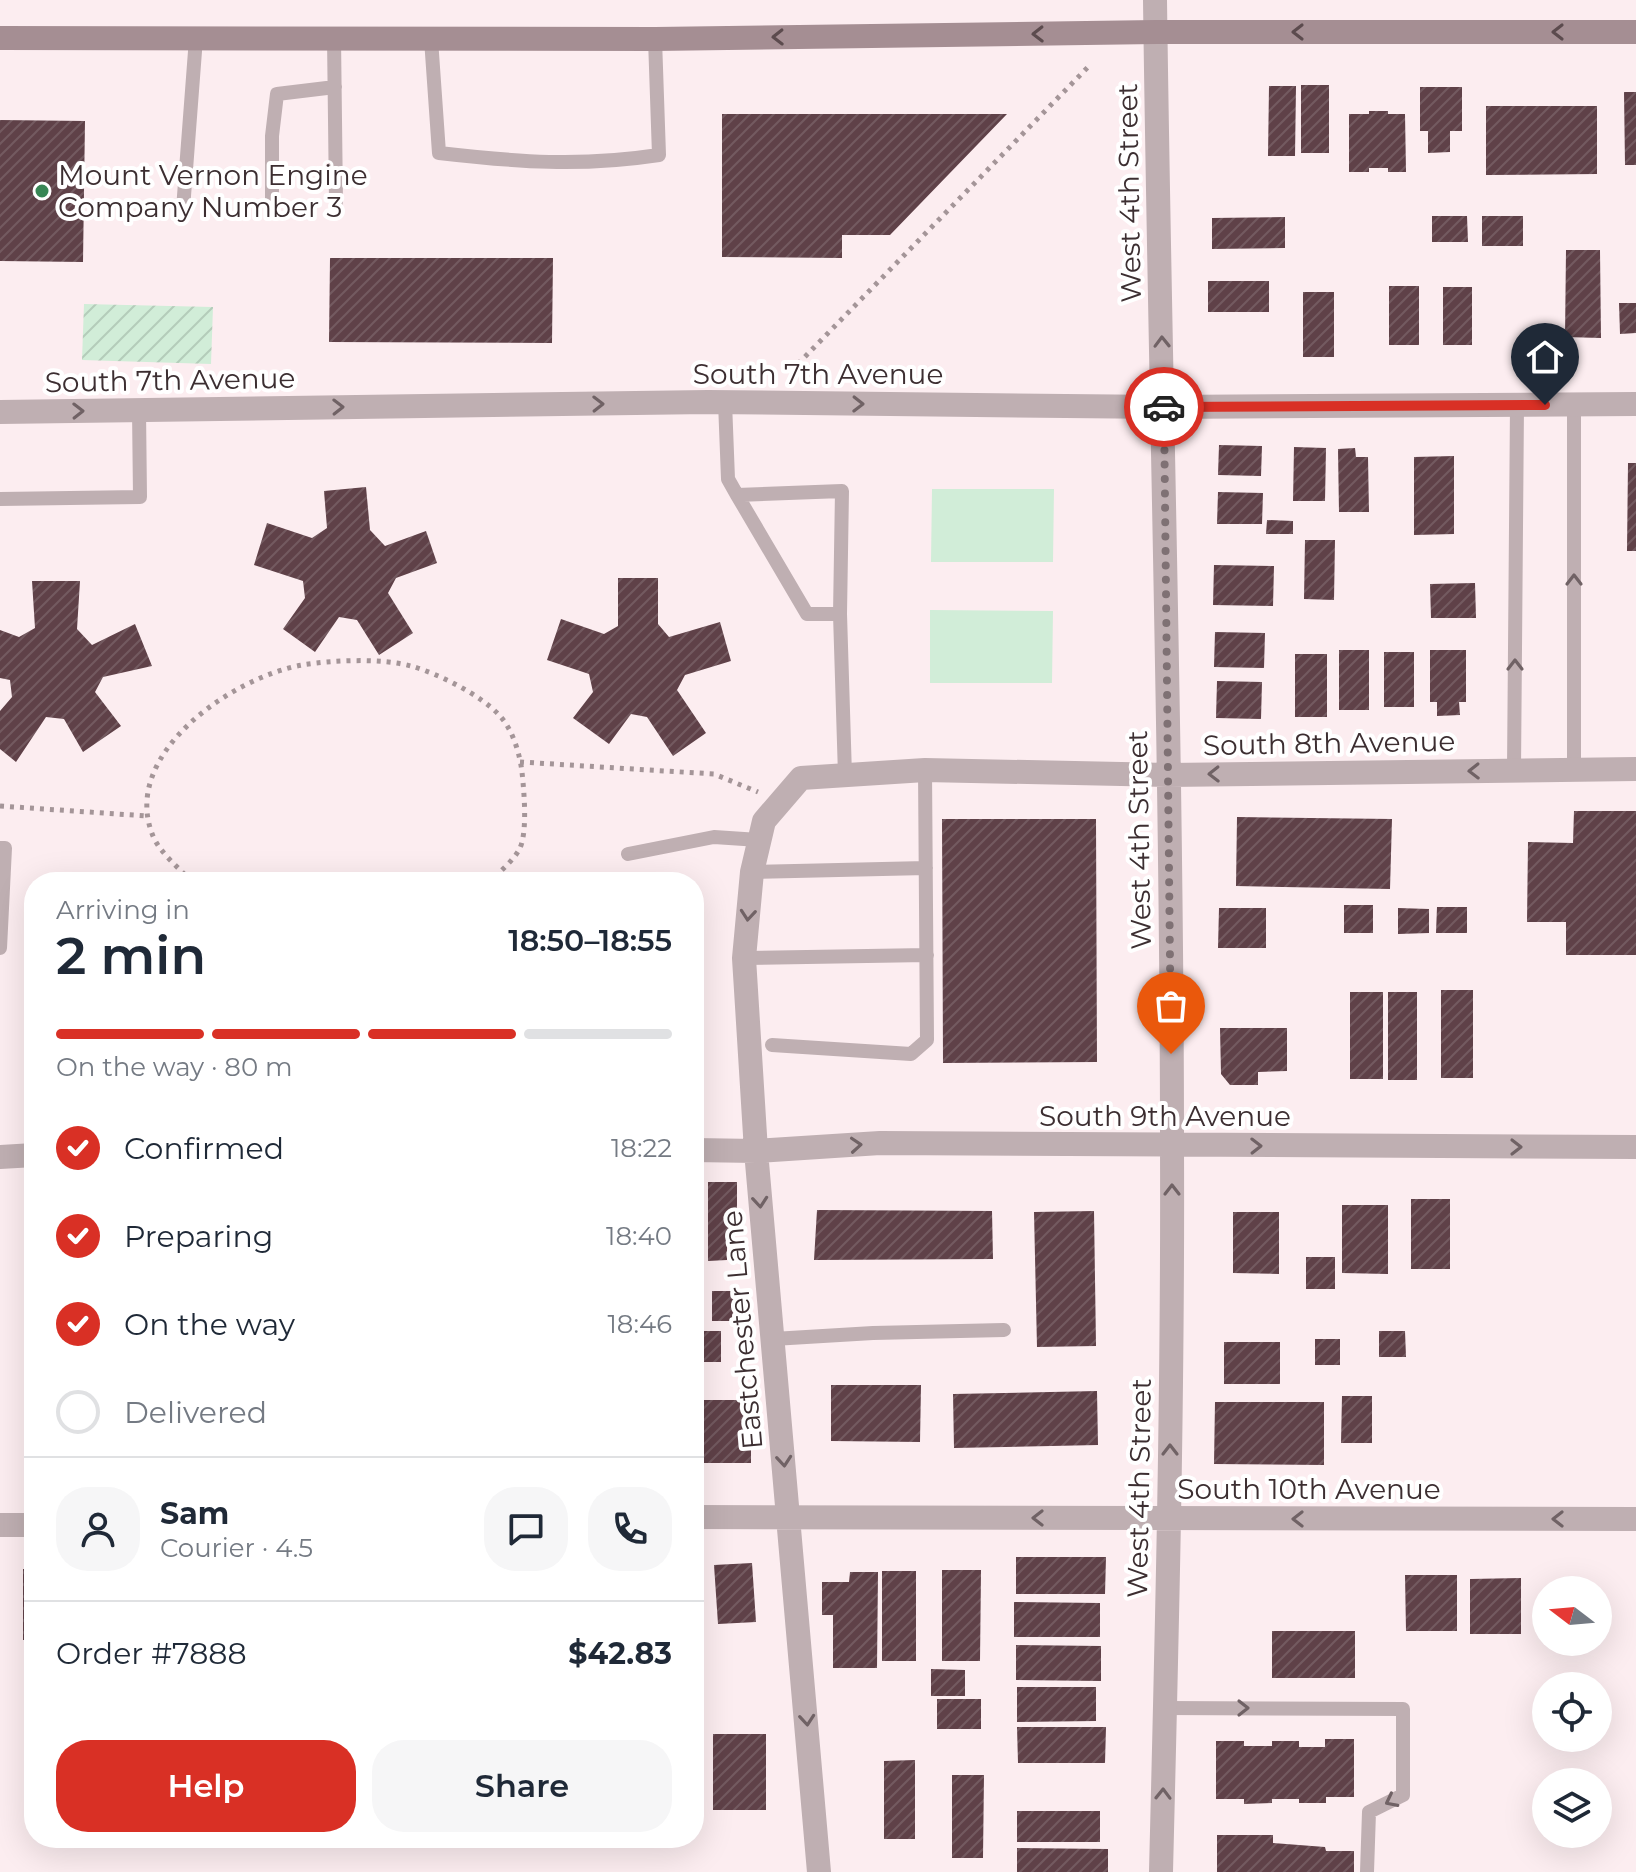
<!DOCTYPE html>
<html lang="en">
<head>
<meta charset="utf-8">
<style>
	:root { --surface:#fff; --page:#f6f6f7; --text:#1f2937; --muted:#747a83; --line:#e0e1e3; --accent:#d93025 }
	body { margin:0; font-family:Montserrat,sans-serif; background:var(--page); color:var(--text); height:100vh; display:flex; flex-direction:column; font-size:30px; white-space:nowrap }
	* { box-sizing:border-box; margin:0 }
	p { font-size:26px; color:var(--muted) }
	.icon { flex:none; width:44px; height:44px; fill:none; stroke:currentColor; stroke-width:2; stroke-linecap:round; stroke-linejoin:round }
	.map { position:relative; flex:1; overflow:hidden }
	.sheet { position:absolute; left:24px; top:872px; width:680px; height:976px; display:flex; flex-direction:column; background:var(--surface); border-radius:32px; box-shadow:0 8px 32px #0002 }
	.sheet>* { flex:none }
	.needle { width:52px; rotate:286deg }
	.tools { position:absolute; left:1532px; top:1576px; display:grid; gap:16px }
	.tools a { display:grid; place-items:center; width:80px; height:80px; border-radius:50%; background:var(--surface); box-shadow:0 8px 32px #0002; font-size:40px }
	.pin { position:absolute; display:grid; place-items:center; width:68px; height:68px; color:#fff; margin:-82px -34px; border-radius:50% 50% 50% 0; rotate:-45deg; box-shadow:0 0 8px #0007 }
	.pin .icon { rotate:45deg }
	.courier { position:absolute; display:grid; place-items:center; width:80px; height:80px; margin:-40px; border:6px solid #d93025; border-radius:50%; background:#fff; color:#222; box-shadow:0 2px 10px #0007 }
	.overview em { font-style:normal; font-weight:600 }
	.overview div { display:flex; flex-direction:column-reverse }
	.overview { display:flex; align-items:center; justify-content:space-between; height:136px; padding:0 32px }
	h1 { font-size:52px; font-weight:600; line-height:60px }
	.bar { display:grid; grid-template-columns:repeat(4,1fr); gap:12px 8px; align-content:center; height:96px; padding:0 32px }
	.bar i { height:10px; border-radius:6px; background:var(--line) }
	.bar .active { background:var(--accent) }
	.bar p { grid-column:span 4 }
	.line { display:flex; align-items:center; gap:20px; padding:0 32px; border-top:2px solid var(--line) }
	.line div { flex:1 }
	.round { display:grid; place-items:center; flex:none; width:84px; height:84px; border-radius:32px; background:var(--page) }
	ol { padding:0 32px; list-style:none }
	li { display:flex; align-items:center; gap:24px; height:88px }
	li p { margin-inline-start:auto }
	li .icon { padding:8px; border-radius:50%; background:var(--accent); color:#fff; stroke-width:4 }
	li:last-child { color:var(--muted) }
	li i { width:44px; height:44px; border:4px solid var(--line); border-radius:50% }
	.button { display:flex; gap:16px; margin-top:auto; padding:16px 32px }
	.button a { flex:1; height:92px; border-radius:32px; background:var(--accent); color:#fff; font-size:32px; font-weight:600; line-height:92px; text-align:center }
	.button a+a { background:var(--page); color:var(--text) }
	.map>svg:first-child { display:block }
	.park { fill:#d1edd8 }
	.garden { fill:url(#garden-furrows) }
	.building { fill:url(#building-hatch) }
	.lines { fill:none; stroke-linecap:round; stroke-linejoin:round }
	.path { stroke:#a49598; stroke-width:5; stroke-dasharray:4 6; stroke-linecap:butt }
	.lane { stroke:#bfafb2; stroke-width:14 }
	.street { stroke:#bfafb2; stroke-width:24 }
	.secondary { stroke:#a58e93; stroke-width:24 }
	.oneway { stroke:#5c4b4e }
	.oneway2 { stroke:#706265 }
	.done { stroke:#7f7174; stroke-width:8; stroke-dasharray:0 14.4 }
	.route { stroke:#d93025; stroke-width:10 }
	.poi-dot { fill:#388655; stroke:#fff; stroke-width:3 }
	.labels { text-anchor:middle; dominant-baseline:central; stroke-width:8; stroke-linejoin:round; paint-order:stroke }
	.poi-label { font-size:28px; fill:#3c2e31; stroke:#fff; text-anchor:start }
	.street-label { font-size:28px; fill:#3c2e31; stroke:#fff }
</style>
</head>
<body>
<div class="map">
<svg width="1636" height="1872" viewBox="0 0 1636 1872">
	<defs>
		<pattern id="garden-furrows" width="10" height="10" patternUnits="userSpaceOnUse" patternTransform="scale(2)"><rect width="10" height="10" fill="#d1edd8"/><path d="M-1 1l2-2M0 10L10 0M9 11l2-2" fill="none" stroke="#b4ccba"/></pattern>
		<pattern id="building-hatch" width="6" height="6" patternUnits="userSpaceOnUse" patternTransform="scale(2)"><rect width="6" height="6" fill="#5f4148"/><path d="M-1 1l2-2M0 6l6-6M5 7l2-2" fill="none" stroke="#735a60"/></pattern>
	</defs>
	<rect width="100%" height="100%" fill="#fcedf0"/>
	<!-- park -->
	<path class="park" d="M932 489H1054L1053 562H931Z
		M930 610 1053 611 1052 683H930Z"/>
	<!-- garden -->
	<path class="garden" d="M84 304 213 307 211 364 82 360Z"/>
	<!-- building -->
	<path class="building" d="M1301 85H1329V153H1301Z
		M1269 86H1296L1295 156H1268Z
		M1420 87H1462V131H1450V152L1428 153V131H1420Z
		M1624 92H1636V165H1625Z
		M1486 106H1597V174L1486 175Z
		M1369 111H1388V114H1405L1406 172H1388V168H1369V172H1349V114H1369Z
		M722 114H1007L890 235H842V258L722 257Z
		M0 120 85 121 83 262 0 261Z
		M1432 216H1467L1468 242H1432Z
		M1482 216H1523V246H1482Z
		M1285 217V248L1212 249V218Z
		M1566 250H1600L1601 338 1565 337Z
		M330 258H553L552 343 329 342Z
		M1208 281H1269V312H1208Z
		M1389 286H1419V345H1389Z
		M1443 287H1472V345H1443Z
		M1303 292H1334V357H1303Z
		M1619 303H1636V333L1620 334Z
		M1219 445 1262 446 1261 476 1218 475Z
		M1294 447 1326 448 1325 501H1293Z
		M1355 448 1356 457H1368L1369 512H1339L1338 449Z
		M1454 456V534L1414 535V457Z
		M1628 463H1636V551H1627Z
		M366 487 370 530 385 546 426 531 437 563 396 578 388 593 413 633 379 655 357 620 339 617 315 652 283 629 305 598 303 581 254 565 267 523 312 538 327 528 324 491Z
		M1218 492 1263 493 1262 524H1217Z
		M1267 520 1293 521V534H1266Z
		M1305 540H1335L1334 600 1304 599Z
		M1214 565 1274 566 1273 606 1213 605Z
		M618 578H658V624L669 637 720 622 731 661 685 675 677 690 706 733 673 756 647 717 631 714 609 744 573 718 593 692 589 674 547 660 561 619 604 634 618 626Z
		M32 581H80L77 629 92 645 135 624 152 666 103 677 95 692 121 726 83 752 64 719 46 717 16 762 0 749V711L12 697 10 680 0 678V630L19 637 35 628Z
		M1475 583 1476 618H1431L1430 584Z
		M1215 632 1265 633 1264 668 1214 667Z
		M1339 650H1369V710H1339Z
		M1430 650H1466V702H1459L1460 715 1437 716V702H1430Z
		M1384 652H1414V707H1384Z
		M1295 654H1327V717H1295Z
		M1217 681 1262 682 1261 719 1216 718Z
		M1574 811H1636V955H1566V922H1527L1528 842 1573 843Z
		M1237 817 1392 819 1390 889 1236 886Z
		M942 819H1096L1097 1062 943 1063Z
		M1344 905H1373V933H1344Z
		M1437 907H1467V933H1436Z
		M1219 908H1266V948H1218Z
		M1398 908 1429 909V933L1398 934Z
		M1441 990H1473V1078H1441Z
		M1350 992H1383V1079H1350Z
		M1388 992H1417V1080H1388Z
		M1220 1028H1287V1071L1258 1072V1085H1230L1221 1074Z
		M708 1182H737V1232H727V1260L708 1261Z
		M1411 1199H1450V1269H1411Z
		M1342 1205H1388V1274L1342 1273Z
		M817 1210 992 1211 993 1259 814 1260Z
		M1094 1211 1096 1346 1037 1347 1034 1212Z
		M1233 1212H1279V1274L1233 1273Z
		M1306 1257H1335V1289H1306Z
		M712 1291H740V1321H712Z
		M699 1331H721V1362H699Z
		M1379 1331H1405L1406 1357H1379Z
		M1315 1339H1340V1365H1315Z
		M1224 1342H1280V1384H1224Z
		M34 1381V1445H27L26 1382Z
		M831 1385H921L920 1442 831 1441Z
		M1097 1391 1098 1445 954 1448 953 1394Z
		M1342 1396H1372V1443H1341Z
		M698 1400H751V1463H698Z
		M1215 1402H1324V1465L1214 1464Z
		M1016 1557H1106L1105 1594H1016Z
		M752 1563 756 1622 718 1624 714 1565Z
		M23 1569H34V1640H23Z
		M942 1570H981L980 1661H942Z
		M882 1571H916V1661H882Z
		M850 1572H878L877 1668H833V1615H822V1582H849Z
		M1405 1575H1457V1631H1406Z
		M1521 1578V1634H1470V1579Z
		M1014 1602 1100 1603V1637H1014Z
		M1272 1631H1355V1678H1272Z
		M1016 1645 1101 1646V1681L1016 1680Z
		M931 1669 965 1670V1696H931Z
		M1017 1687H1096V1721L1017 1722Z
		M937 1699H981V1729H937Z
		M24 1703H34V1742H24Z
		M1017 1727H1106L1105 1763H1018Z
		M713 1734H766V1810H713Z
		M1325 1739H1354V1797H1326V1803H1299V1799H1272V1803L1244 1804V1799H1216V1741H1244V1746H1272V1741H1299V1747H1325Z
		M915 1760V1839H884V1761Z
		M952 1775H984L983 1858H952Z
		M1017 1811H1100V1842H1017Z
		M1217 1835H1273V1843L1325 1847 1326 1851H1354V1872H1217Z
		M90 1838H163V1844H90Z
		M1017 1848 1108 1849V1872H1017Z"/>
	<g class="lines">
		<!-- path -->
		<path class="path" d="M791 371 1090 65
			M520 762 714 774 758 792
			M0 806 147 816
			M192 882C180 869 160 853 153 836 119 754 233 677 302 665 333 660 381 658 411 666 439 674 481 695 500 716 513 730 520 755 522 772 524 791 528 834 519 850 512 862 499 872 490 882"/>
		<!-- lane -->
		<path class="lane" d="M334 38 336 202
			M431 39 439 153C518 162 580 167 659 155L655 39
			M272 204V136L277 94 335 87
			M183 209 196 38
			M725 402 728 479 737 495 807 614H840L842 491 737 495
			M1574 405V770
			M0 499 140 497 139 410
			M840 614 845 775
			M1514 771 1517 405
			M0 848H5L0 948
			M628 854 714 837 759 840
			M752 872 926 868
			M744 958 927 955
			M772 1045 911 1054 927 1040 925 770
			M773 1339 873 1333 1004 1330
			M1165 1708 1403 1709V1795L1369 1812 1367 1872"/>
		<!-- street -->
		<path class="street" d="M1155 0C1160 383 1172 765 1172 1148 1173 1389 1167 1631 1161 1872
			M0 412 708 402 1164 407 1636 404
			M694 1150 756 1151 880 1143 1636 1147
			M0 1157 34 1155
			M694 1517 1636 1519
			M0 1525H34
			M819 1872 756 1151 744 958 752 872 764 821 801 778 925 770 1168 775 1636 769"/>
		<!-- secondary -->
		<path class="secondary" d="M0 38 655 39 1156 32H1636"/>
	</g>
	<!-- one-way arrows -->
	<defs><path id="oneway-chevron" d="M-2-3.5L2.5 0L-2 3.5" fill="none" stroke-width="1.6" stroke-linecap="round" stroke-linejoin="round" transform="scale(2)"/></defs>
	<g class="oneway">
		<use href="#oneway-chevron" transform="translate(1298 32) rotate(-180)"/>
		<use href="#oneway-chevron" transform="translate(1558 32) rotate(-180)"/>
		<use href="#oneway-chevron" transform="translate(1038 34) rotate(179)"/>
		<use href="#oneway-chevron" transform="translate(778 37) rotate(179)"/>
	</g>
	<g class="oneway2">
		<use href="#oneway-chevron" transform="translate(1162 342) rotate(-91)"/>
		<use href="#oneway-chevron" transform="translate(598 404) rotate(-1)"/>
		<use href="#oneway-chevron" transform="translate(858 404) rotate(1)"/>
		<use href="#oneway-chevron" transform="translate(338 407) rotate(-1)"/>
		<use href="#oneway-chevron" transform="translate(78 411) rotate(-1)"/>
		<use href="#oneway-chevron" transform="translate(1574 580) rotate(-90)"/>
		<use href="#oneway-chevron" transform="translate(1515 665) rotate(-90)"/>
		<use href="#oneway-chevron" transform="translate(1474 771) rotate(179)"/>
		<use href="#oneway-chevron" transform="translate(1214 774) rotate(179)"/>
		<use href="#oneway-chevron" transform="translate(748 915) rotate(95)"/>
		<use href="#oneway-chevron" transform="translate(856 1145) rotate(-4)"/>
		<use href="#oneway-chevron" transform="translate(1256 1146) rotate(-1)"/>
		<use href="#oneway-chevron" transform="translate(1516 1147)"/>
		<use href="#oneway-chevron" transform="translate(1172 1190) rotate(-90)"/>
		<use href="#oneway-chevron" transform="translate(760 1202) rotate(85)"/>
		<use href="#oneway-chevron" transform="translate(1170 1450) rotate(-90)"/>
		<use href="#oneway-chevron" transform="translate(784 1461) rotate(85)"/>
		<use href="#oneway-chevron" transform="translate(1038 1518) rotate(-180)"/>
		<use href="#oneway-chevron" transform="translate(1298 1519) rotate(-180)"/>
		<use href="#oneway-chevron" transform="translate(1558 1519) rotate(-180)"/>
		<use href="#oneway-chevron" transform="translate(1243 1708)"/>
		<use href="#oneway-chevron" transform="translate(807 1720) rotate(85)"/>
		<use href="#oneway-chevron" transform="translate(1163 1794) rotate(-89)"/>
		<use href="#oneway-chevron" transform="translate(1391 1801) rotate(153)"/>
	</g>
	<g class="lines">
		<!-- done -->
		<path class="done" d="M1164 407 1171 1054"/>
		<!-- route -->
		<path class="route" d="M1164 407 1545 405"/>
	</g>
	<!-- markers -->
	<circle class="poi-dot" cx="42" cy="191" r="8"/>
	<g class="labels">
		<!-- poi labels -->
		<g class="poi-label">
			<text x="58" y="175">Mount Vernon Engine<tspan x="58" dy="32">Company Number 3</tspan></text>
		</g>
		<!-- street labels -->
		<g class="street-label">
			<text transform="translate(1129 193) rotate(-91)">West 4th Street</text>
			<text x="818" y="374">South 7th Avenue</text>
			<text transform="translate(170 380) rotate(-1)">South 7th Avenue</text>
			<text transform="translate(1329 743) rotate(-1)">South 8th Avenue</text>
			<text transform="translate(1139 840) rotate(-91)">West 4th Street</text>
			<text x="1165" y="1116">South 9th Avenue</text>
			<text transform="translate(742 1330) rotate(-95)">Eastchester Lane</text>
			<text transform="translate(1139 1488) rotate(-89)">West 4th Street</text>
			<text x="1309" y="1489">South 10th Avenue</text>
		</g>
	</g>
</svg>
<div class="tools">
<a><svg class="needle" viewBox="-14 -14 28 28"><path d="M0-13l5 13h-10z" fill="#e53935"/><path d="M0 13l5-13h-10z" fill="#747a83"/></svg></a>
<a><svg class="icon" aria-label="locate" viewBox="0 0 24 24"><circle cx="12" cy="12" r="6"/><path d="M12 2v4M12 18v4M2 12h4M18 12h4"/></svg></a>
<a><svg class="icon" aria-label="layers" viewBox="0 0 24 24"><path d="M12 4l9 5-9 5-9-5zM3 14l9 5 9-5"/></svg></a>
</div>
<div class="pin" style="left:1171px;top:1054px;background:#ea580c"><svg class="icon" aria-label="bag" viewBox="0 0 24 24"><path d="M5 8h14l-1 12H6zM9 8a3 3 0 0 1 6 0"/></svg></div>
<div class="pin" style="left:1545px;top:405px;background:#1f2937"><svg class="icon" aria-label="home" viewBox="0 0 24 24"><path d="M3 11l9-7 9 7M6 9v11h12V9"/></svg></div>
<div class="courier" style="left:1164px;top:407px"><svg class="icon" aria-label="car" viewBox="0 0 24 24"><path d="M5 17H2v-5l4-1 3-4h7l3 4 3 1v5h-3M9 17h6M6 11h13"/><circle cx="7" cy="17" r="2"/><circle cx="17" cy="17" r="2"/></svg></div>
<section class="sheet">
<div class="overview"><div><h1>2 min</h1><p>Arriving in</p></div><em>18:50–18:55</em></div>
<div class="bar"><i class="active"></i><i class="active"></i><i class="active"></i><i></i><p>On the way · 80 m</p></div>
<ol>
<li><svg class="icon" aria-label="check" viewBox="0 0 24 24"><path d="M5 12l5 5 9-10"/></svg>Confirmed<p>18:22</p></li>
<li><svg class="icon" aria-label="check" viewBox="0 0 24 24"><path d="M5 12l5 5 9-10"/></svg>Preparing<p>18:40</p></li>
<li><svg class="icon" aria-label="check" viewBox="0 0 24 24"><path d="M5 12l5 5 9-10"/></svg>On the way<p>18:46</p></li>
<li><i></i>Delivered</li>
</ol>
<div class="line" style="height:144px"><a class="round"><svg class="icon" aria-label="person" viewBox="0 0 24 24"><circle cx="12" cy="8" r="4"/><path d="M4 21q1-7 8-7t8 7"/></svg></a><div><b>Sam</b><p>Courier · 4.5</p></div><a class="round"><svg class="icon" aria-label="chat" viewBox="0 0 24 24"><path d="M4 5h16v11H9l-5 4z"/></svg></a><a class="round"><svg class="icon" aria-label="phone" viewBox="0 0 24 24"><path d="M5 4h4l2 5-3 2q2 4 5 5l2-3 5 2v4C11 20 4 13 5 4z"/></svg></a></div>
<div class="line" style="height:104px"><div>Order #7888</div><b>$42.83</b></div>
<div class="button"><a>Help</a><a>Share</a></div>
</section>
</div>
</body>
</html>
